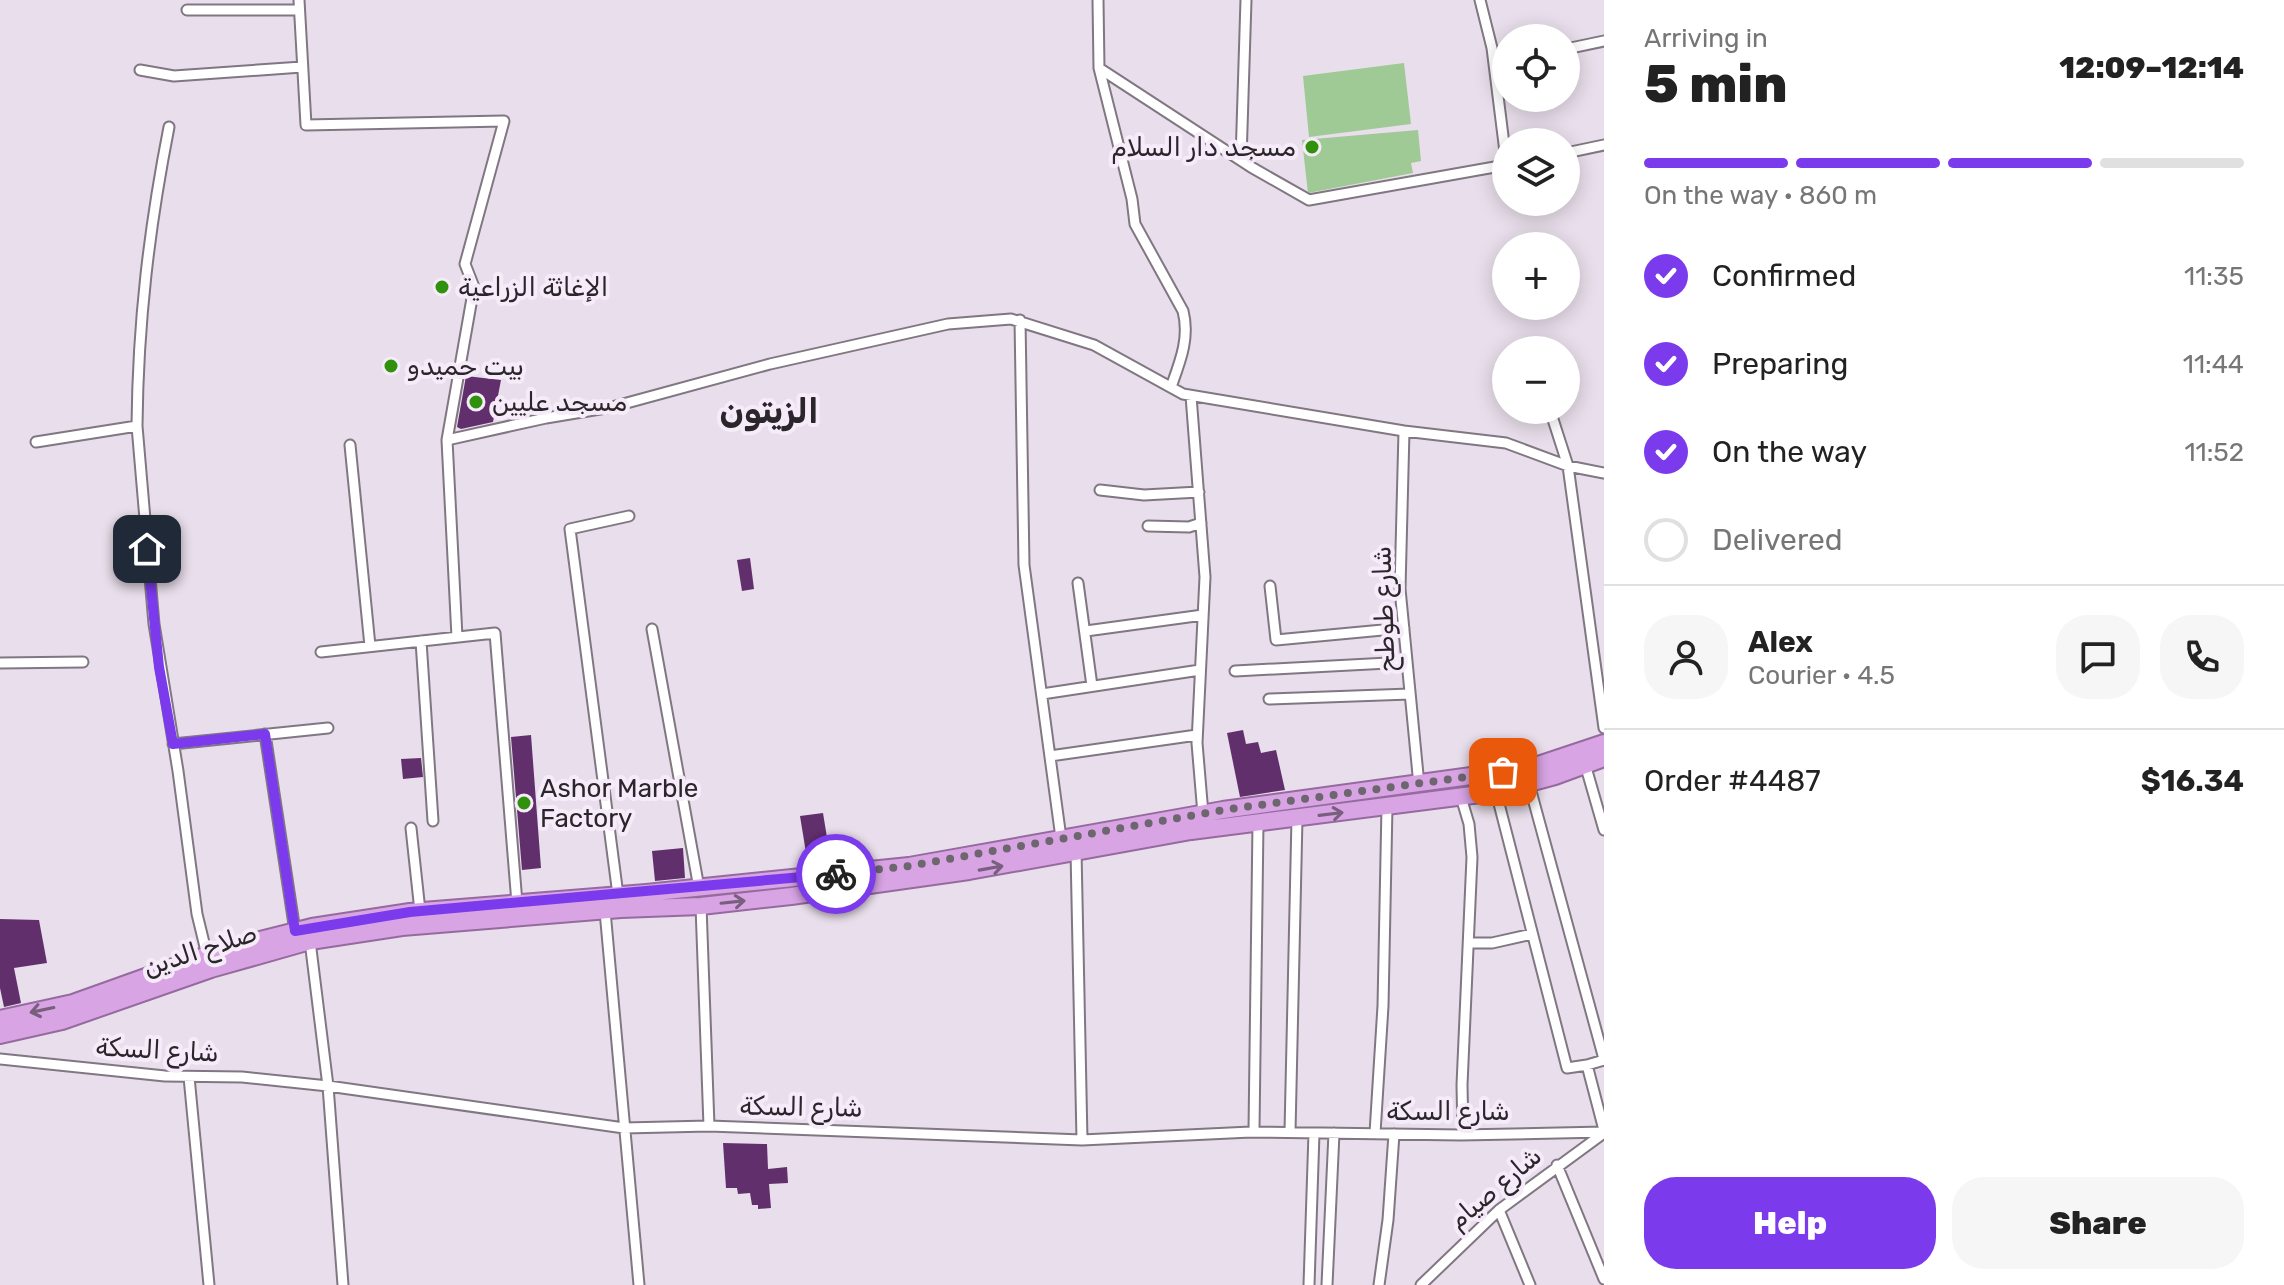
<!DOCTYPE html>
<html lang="en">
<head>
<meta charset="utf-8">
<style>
	:root { --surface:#fff; --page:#f6f6f6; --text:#222; --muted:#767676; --line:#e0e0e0; --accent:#7c3aed }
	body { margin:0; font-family:Rubik,Cairo,sans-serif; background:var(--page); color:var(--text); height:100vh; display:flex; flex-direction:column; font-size:30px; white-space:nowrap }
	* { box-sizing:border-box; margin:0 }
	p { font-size:26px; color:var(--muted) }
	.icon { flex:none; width:44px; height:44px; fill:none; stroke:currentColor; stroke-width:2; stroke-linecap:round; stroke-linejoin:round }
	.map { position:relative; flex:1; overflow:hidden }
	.details { display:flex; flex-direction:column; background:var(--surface); width:680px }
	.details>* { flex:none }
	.fabs { position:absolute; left:1492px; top:24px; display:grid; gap:16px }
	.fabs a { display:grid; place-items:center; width:88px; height:88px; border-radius:50%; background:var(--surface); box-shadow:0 4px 20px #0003; font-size:40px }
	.pin { position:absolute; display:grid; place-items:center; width:68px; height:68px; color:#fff; margin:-34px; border-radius:16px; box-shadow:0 4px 12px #0006 }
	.courier { position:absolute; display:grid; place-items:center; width:80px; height:80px; margin:-40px; border:6px solid #7c3aed; border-radius:50%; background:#fff; color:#222; box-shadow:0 2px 10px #0007 }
	.head em { font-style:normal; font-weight:800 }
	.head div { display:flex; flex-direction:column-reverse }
	.head { display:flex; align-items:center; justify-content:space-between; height:136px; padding:0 40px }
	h1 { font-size:52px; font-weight:800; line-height:60px }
	.bar { display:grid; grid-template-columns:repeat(4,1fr); gap:12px 8px; align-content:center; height:96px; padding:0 40px }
	.bar i { height:10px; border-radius:6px; background:var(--line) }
	.bar .current { background:var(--accent) }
	.bar p { grid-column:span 4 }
	.line { display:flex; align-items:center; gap:20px; padding:0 40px; border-top:2px solid var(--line) }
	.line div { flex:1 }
	.round { display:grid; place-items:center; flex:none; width:84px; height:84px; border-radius:32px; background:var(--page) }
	ol { padding:0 40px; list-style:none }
	li { display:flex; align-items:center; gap:24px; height:88px }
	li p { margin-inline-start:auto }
	li .icon { padding:8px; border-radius:50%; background:var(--accent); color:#fff; stroke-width:4 }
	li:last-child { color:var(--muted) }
	li i { width:44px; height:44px; border:4px solid var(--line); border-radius:50% }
	.primary-button { display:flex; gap:16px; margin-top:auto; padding:16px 40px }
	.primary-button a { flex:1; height:92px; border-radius:32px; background:var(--accent); color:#fff; font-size:32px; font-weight:800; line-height:92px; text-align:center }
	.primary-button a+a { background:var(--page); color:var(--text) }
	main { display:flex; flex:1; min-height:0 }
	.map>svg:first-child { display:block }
	.green { fill:#9fca95 }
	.building { fill:#622f6d }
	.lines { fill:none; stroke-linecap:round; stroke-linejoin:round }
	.minor-casing { stroke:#807782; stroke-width:13 }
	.trunk-casing { stroke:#956a9f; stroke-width:20 }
	.minor { stroke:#fff; stroke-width:9 }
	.trunk { stroke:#d8a4e4; stroke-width:16 }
	.oneway { stroke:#785f7e }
	.done { stroke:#6d666e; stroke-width:8; stroke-dasharray:0 14.4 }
	.route { stroke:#7c3aed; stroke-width:10 }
	.poi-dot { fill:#30910c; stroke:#f6ebf8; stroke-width:3 }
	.labels { text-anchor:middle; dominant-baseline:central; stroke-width:8; stroke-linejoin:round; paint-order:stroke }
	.poi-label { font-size:26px; fill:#2a262b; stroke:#f6ebf8; text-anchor:start }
	.street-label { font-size:26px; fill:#2a262b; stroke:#f6ebf8 }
	.district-label { font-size:34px; font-weight:bold; fill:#2a262b; stroke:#f6ebf8 }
</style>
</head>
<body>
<main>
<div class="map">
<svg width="1604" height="1285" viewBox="0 0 1604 1285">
	<rect width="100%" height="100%" fill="#e9deeb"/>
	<!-- green -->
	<path class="green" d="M1404 63 1411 124 1309 137 1303 76Z
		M1418 130 1421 161 1411 163 1413 173 1308 193 1302 140Z"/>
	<!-- building -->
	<path class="building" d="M466 376 501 380 493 422 461 429 457 427Z
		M750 558 754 589 742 591 737 560Z
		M1243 730 1246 744 1258 742 1261 753 1276 750 1285 790 1240 797 1227 733Z
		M531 735 541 868 522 870 511 737Z
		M421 758 423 777 403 779 401 759Z
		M823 813 831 862 808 865 800 816Z
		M683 848 685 878 655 881 652 851Z
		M0 919 39 920 47 963 14 968 21 1003 4 1007 0 988Z
		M723 1143 767 1144 768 1169 787 1167 788 1183 769 1184 771 1208 758 1209V1205H752L750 1193 738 1194 737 1188H726Z"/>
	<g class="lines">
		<!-- minor casing -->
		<g class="minor-casing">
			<path id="minor" d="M299 0 306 125 504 121 465 264 474 287 447 440 457 637
				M1098 0 1099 68 1132 199 1135 224 1183 311C1190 338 1180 362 1171 387
				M1480 0 1492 48 1506 160
				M187 10H299
				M1566 49 1604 41
				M1099 68 1251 167 1309 200 1506 165
				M140 70 174 76 302 67
				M1566 153 1604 145
				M1241 160 1246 0
				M1020 320 1024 565 1061 838
				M1191 396 1205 577 1197 743 1203 814
				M1550 410 1568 466 1604 728
				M137 426C138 322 149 229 169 127
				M1404 431 1400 589 1419 785
				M447 440 546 418 612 407 770 364 948 324 1011 319 1094 345 1183 394 1404 431 1506 443 1568 466 1604 473
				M36 442 137 426 154 624 178 771 197 914 207 955
				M350 445 370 646
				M1100 490 1144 495 1199 492
				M1148 526 1189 527 1201 523
				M1078 583 1092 686
				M1270 586 1276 640 1404 628
				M652 629 699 888
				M1086 631 1203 615
				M421 641 433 821
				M321 652 495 633 517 903
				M0 663 83 662
				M1235 671 1407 662
				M1042 694 1200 670
				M1269 699 1410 694
				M265 734 295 931
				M173 744 328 728
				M1050 756 1197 735
				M1585 764 1604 830
				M1529 784 1604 1059
				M1496 792 1567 1068 1587 1065
				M1461 797 1469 824 1472 857 1462 1085 1463 1135
				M411 828 420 911
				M1076 851 1082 1140
				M618 895 570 529 629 516
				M701 906 709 1126
				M605 911 639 1285
				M310 941 328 1086 343 1285
				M1469 943H1492L1532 934
				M0 1059 165 1076 242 1077 328 1086 624 1128 709 1126 1082 1140 1251 1132 1461 1135 1604 1132
				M1604 1060 1587 1065 1604 1130
				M189 1077 209 1285
				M1251 1132 1254 1130 1258 823
				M1290 1132 1297 818
				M1375 1133 1383 1006 1387 806
				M1557 1165 1604 1279
				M1499 1210 1530 1285
				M1309 1285 1314 1133
				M1327 1285 1334 1133
				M1379 1285 1388 1220 1394 1134
				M1421 1285 1499 1210 1604 1133"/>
		</g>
		<!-- trunk casing -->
		<g class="trunk-casing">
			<path id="trunk" d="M0 1019 73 1003 224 949 312 927 410 912 646 893 909 866 1223 810 1529 768 1604 743
				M0 1035 62 1021 211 969 310 941 402 927 621 909 701 906 791 896 969 871 1191 831 1496 792 1555 776 1604 758"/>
		</g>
		<!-- minor -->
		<use href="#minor" class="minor"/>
		<!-- trunk -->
		<use href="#trunk" class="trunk"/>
	</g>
	<!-- one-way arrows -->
	<defs><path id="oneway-shaft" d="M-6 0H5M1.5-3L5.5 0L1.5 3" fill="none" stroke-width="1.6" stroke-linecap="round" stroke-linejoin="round" transform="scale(2)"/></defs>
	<g class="oneway">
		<use href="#oneway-shaft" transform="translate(1331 814) rotate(-7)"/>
		<use href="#oneway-shaft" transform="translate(991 868) rotate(-10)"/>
		<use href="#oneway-shaft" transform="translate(733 902) rotate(-6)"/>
		<use href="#oneway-shaft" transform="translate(42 1010) rotate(168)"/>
	</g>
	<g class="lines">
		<!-- done -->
		<path class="done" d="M836 874 909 866 1223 810 1503 772"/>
		<!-- route -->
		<path class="route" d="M147 549 159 667 173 744 265 734 295 931 410 912 836 874"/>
	</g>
	<!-- markers -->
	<g class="poi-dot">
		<circle cx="1312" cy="147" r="8"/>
		<circle cx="442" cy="287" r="8"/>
		<circle cx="391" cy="366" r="8"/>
		<circle cx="476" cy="402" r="8"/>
		<circle cx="524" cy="803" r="8"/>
	</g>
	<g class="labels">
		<!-- poi labels -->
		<g class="poi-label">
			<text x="1296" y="147" text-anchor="end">مسجد دار السلام</text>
			<text x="458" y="287">الإغاثة الزراعية</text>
			<text x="407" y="366">بيت حميدو</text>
			<text x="492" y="402">مسجد عليين</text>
			<text x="540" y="788">Ashor Marble<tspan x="540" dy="30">Factory</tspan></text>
		</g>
		<!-- street labels -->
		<g class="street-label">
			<text transform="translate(1384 609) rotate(-92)">شارع طوطح</text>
			<text transform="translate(200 950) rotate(-18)">صلاح الدين</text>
			<text transform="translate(157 1050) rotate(3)">شارع السكة</text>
			<text transform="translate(801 1107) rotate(1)">شارع السكة</text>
			<text x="1448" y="1111">شارع السكة</text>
			<text transform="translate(1495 1188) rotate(-40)">شارع صيام</text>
		</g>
		<!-- district labels -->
		<g class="district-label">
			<text x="769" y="411">الزيتون</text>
		</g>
	</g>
</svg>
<div class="fabs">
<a><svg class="icon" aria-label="locate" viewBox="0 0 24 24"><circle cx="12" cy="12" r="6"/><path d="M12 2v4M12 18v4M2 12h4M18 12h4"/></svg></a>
<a><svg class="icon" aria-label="layers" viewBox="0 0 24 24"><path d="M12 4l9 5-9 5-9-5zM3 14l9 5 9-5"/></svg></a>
<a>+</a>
<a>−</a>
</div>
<div class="pin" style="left:1503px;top:772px;background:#ea580c"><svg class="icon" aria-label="bag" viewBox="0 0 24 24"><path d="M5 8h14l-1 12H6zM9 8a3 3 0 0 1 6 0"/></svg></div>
<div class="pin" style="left:147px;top:549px;background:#1f2937"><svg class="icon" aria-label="home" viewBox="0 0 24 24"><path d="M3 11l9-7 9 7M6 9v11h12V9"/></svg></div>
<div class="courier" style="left:836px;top:874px"><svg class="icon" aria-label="bike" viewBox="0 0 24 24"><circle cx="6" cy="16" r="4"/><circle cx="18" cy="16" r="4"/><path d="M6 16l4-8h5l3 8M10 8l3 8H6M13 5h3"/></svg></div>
</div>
<section class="details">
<div class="head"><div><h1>5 min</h1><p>Arriving in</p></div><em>12:09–12:14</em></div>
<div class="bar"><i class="current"></i><i class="current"></i><i class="current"></i><i></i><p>On the way · 860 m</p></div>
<ol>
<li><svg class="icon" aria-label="check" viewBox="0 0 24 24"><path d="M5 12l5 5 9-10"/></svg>Confirmed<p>11:35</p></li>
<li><svg class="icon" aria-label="check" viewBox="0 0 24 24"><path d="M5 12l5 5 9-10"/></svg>Preparing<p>11:44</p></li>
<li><svg class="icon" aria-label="check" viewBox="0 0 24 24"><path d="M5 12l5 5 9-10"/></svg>On the way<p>11:52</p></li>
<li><i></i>Delivered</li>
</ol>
<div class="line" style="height:144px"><a class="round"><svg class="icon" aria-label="person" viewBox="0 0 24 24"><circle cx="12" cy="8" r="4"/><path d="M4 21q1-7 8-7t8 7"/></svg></a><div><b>Alex</b><p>Courier · 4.5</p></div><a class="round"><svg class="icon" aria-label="chat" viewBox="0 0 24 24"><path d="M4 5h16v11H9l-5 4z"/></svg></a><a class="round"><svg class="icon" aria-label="phone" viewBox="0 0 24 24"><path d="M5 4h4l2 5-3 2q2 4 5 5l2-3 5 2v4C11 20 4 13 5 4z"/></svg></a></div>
<div class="line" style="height:104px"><div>Order #4487</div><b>$16.34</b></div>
<div class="primary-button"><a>Help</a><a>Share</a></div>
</section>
</main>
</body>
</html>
